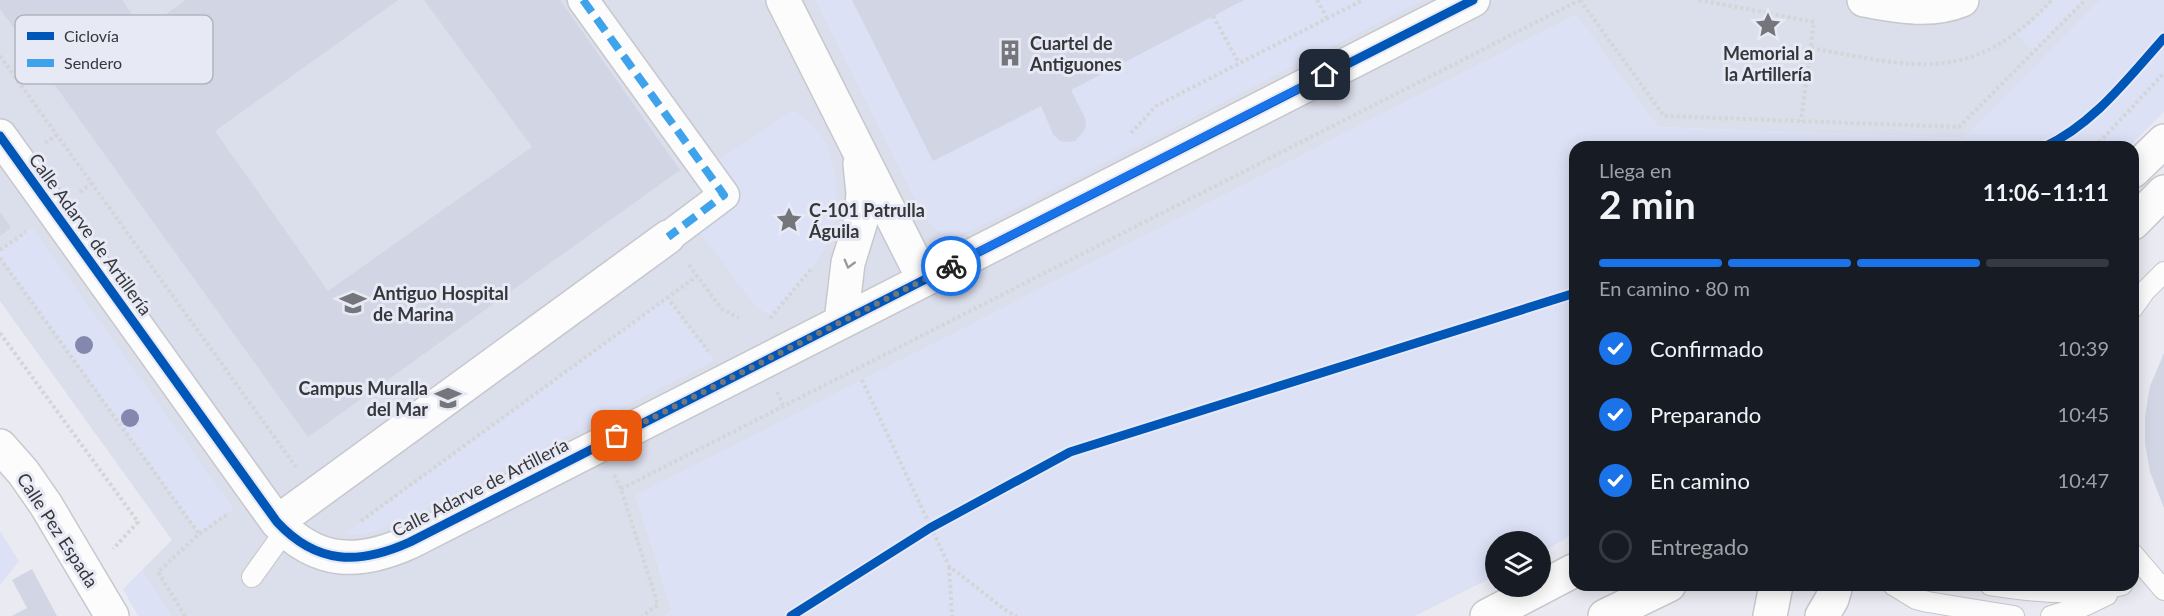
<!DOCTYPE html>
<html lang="es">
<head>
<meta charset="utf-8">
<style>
	:root { --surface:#171b24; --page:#20242c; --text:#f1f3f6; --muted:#9ea1a6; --line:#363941; --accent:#1a73e8 }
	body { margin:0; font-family:Lato,sans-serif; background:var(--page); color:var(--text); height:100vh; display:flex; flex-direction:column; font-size:22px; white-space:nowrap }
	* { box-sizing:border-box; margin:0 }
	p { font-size:20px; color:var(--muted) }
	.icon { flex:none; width:33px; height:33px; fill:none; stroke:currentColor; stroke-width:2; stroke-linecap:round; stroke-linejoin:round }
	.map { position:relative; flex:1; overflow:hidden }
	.details { position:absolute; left:1569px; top:141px; width:570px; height:450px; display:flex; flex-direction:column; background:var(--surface); border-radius:18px; box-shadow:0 3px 15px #0003 }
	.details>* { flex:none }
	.controls { position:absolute; left:1485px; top:531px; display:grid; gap:12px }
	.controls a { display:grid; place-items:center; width:66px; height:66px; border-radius:50%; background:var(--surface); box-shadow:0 3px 15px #0003; font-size:30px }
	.pin { position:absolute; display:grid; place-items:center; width:51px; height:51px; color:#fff; margin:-26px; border-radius:12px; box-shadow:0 3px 9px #0006 }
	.courier { position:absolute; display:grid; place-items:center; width:60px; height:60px; margin:-30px; border:4px solid #1a73e8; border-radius:50%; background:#fff; color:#222; box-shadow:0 2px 8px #0007 }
	.headline em { font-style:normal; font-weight:700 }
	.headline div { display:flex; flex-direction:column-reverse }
	.headline { display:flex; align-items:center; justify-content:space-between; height:102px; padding:0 30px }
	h1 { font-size:39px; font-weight:700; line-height:45px }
	.bar { display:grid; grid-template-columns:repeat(4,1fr); gap:9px 6px; align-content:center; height:72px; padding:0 30px }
	.bar i { height:8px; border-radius:4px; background:var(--line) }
	.bar .selected { background:var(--accent) }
	.bar p { grid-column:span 4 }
	ol { padding:0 30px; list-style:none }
	li { display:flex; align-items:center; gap:18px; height:66px }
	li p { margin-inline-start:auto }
	li .icon { padding:6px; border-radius:50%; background:var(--accent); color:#fff; stroke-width:4 }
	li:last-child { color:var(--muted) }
	li i { width:33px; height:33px; border:3px solid var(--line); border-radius:50% }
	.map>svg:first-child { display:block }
	.built { fill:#dbdeeb }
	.green { fill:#dce1f5 }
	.building { fill:#d2d5e3 }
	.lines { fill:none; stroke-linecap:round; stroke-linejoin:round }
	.service-casing { stroke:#c7c8cd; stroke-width:22 }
	.pedestrian-casing { stroke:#c7c8cd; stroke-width:33 }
	.minor-casing { stroke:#c7c8cd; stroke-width:36 }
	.tertiary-casing { stroke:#c7c8cd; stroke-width:36 }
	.primary-casing { stroke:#c7c8cd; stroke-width:36 }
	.path { stroke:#d4d5d7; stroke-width:4; stroke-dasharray:3 3; stroke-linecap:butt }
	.service { stroke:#fcfcfd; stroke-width:20 }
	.pedestrian { stroke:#fcfcfd; stroke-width:30 }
	.minor { stroke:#fcfcfd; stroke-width:33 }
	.tertiary { stroke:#fcfcfd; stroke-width:33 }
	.primary { stroke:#fcfcfd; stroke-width:33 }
	.quiet { stroke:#3fa3ec; stroke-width:8; stroke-dasharray:15 8; stroke-linecap:butt }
	.cycleway-casing { stroke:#e7e9f5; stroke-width:13 }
	.cycleway { stroke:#0057b8; stroke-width:9 }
	.tree { fill:#8487ae }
	.oneway { stroke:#999a9c }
	.done { stroke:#75767b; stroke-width:6; stroke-dasharray:0 10.8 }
	.route { stroke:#1a73e8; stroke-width:8 }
	.labels { text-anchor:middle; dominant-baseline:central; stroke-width:6; stroke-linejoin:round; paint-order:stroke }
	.poi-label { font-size:18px; font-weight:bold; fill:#36373b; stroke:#e7e9f5; text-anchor:start }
	.street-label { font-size:18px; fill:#36373b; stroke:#e7e9f5 }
	.key { fill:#e7e9f5; stroke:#b2b4bd; stroke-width:1.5 }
	.key-label { font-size:16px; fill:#36373b }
</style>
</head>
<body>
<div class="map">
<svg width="2164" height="616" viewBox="0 0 2164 616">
	<rect width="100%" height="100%" fill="#eaebf2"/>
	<!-- built -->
	<path class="built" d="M0 0H2101L1964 138 1658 127 1576 15 636 496 672 610 664 616H171L142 570 172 540 0 301Z"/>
	<!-- green -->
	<path class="green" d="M815 0H852L933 161 1041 106 1060 141C1072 143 1088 137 1086 121 1084 111 1075 99 1071 90L1244 0H1423L977 228C952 240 937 238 922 213Z
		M2052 0H2085L2034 51 2016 34 2035 18Z
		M2101 0H2164V112L2129 147H1575V533L1541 553 1540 542H1496L1495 576 1415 616H664L672 610 636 495 1576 15 1659 127 1963 138Z
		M794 110C803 118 815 126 821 135 841 169 842 218 823 252 810 276 788 296 771 317L754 305 697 228 742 194 717 161Z
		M32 227 234 509 199 534 0 258V250Z
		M667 297 715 360 401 521C384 528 362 538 344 534Z
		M0 531 19 561 0 585Z
		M142 570 171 616H138L123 589Z"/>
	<!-- building -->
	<path class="building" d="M0 0H122L143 30 186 0H398L215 131 328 291 532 147 424 0H560L680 170 308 437 0 9Z
		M852 0H1244L1071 90 1086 121 1085 129 1075 141 1068 142 1060 141 1053 134 1041 106 933 161Z
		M0 212 11 228 0 236Z
		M2164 353V508L2150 472 2145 443V416L2150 386Z
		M32 569 57 616H12L27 608 12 580Z"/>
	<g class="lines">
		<!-- service casing -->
		<g class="service-casing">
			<path id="service" d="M2133 308 2145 291 2164 272
				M2133 554 2164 590
				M252 577 285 531
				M1893 585 1916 599 1928 602 2014 616
				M1990 585C2037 592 2076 597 2122 585
				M2051 616 2084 606 2107 595"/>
		</g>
		<!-- pedestrian casing -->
		<g class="pedestrian-casing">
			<path id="pedestrian" d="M583 0 724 195 668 237"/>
		</g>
		<!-- minor casing -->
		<g class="minor-casing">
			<path id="minor" d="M783 0 924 280
				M1864 0C1897 6 1930 13 1962 0
				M0 136 277 522C317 565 359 565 410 542L1473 0
				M841 322 848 263 861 221 863 193 860 164
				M0 446 23 472 46 505 112 616
				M277 522 668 237"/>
		</g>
		<!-- tertiary casing -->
		<g class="tertiary-casing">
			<path id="tertiary" d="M1770 616 1776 585
				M1822 616 1832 599 1836 585"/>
		</g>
		<!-- primary casing -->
		<g class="primary-casing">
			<path id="primary" d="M2133 171 2164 141
				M2133 223 2164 192
				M1487 616 1575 570
				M1605 616 1669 585"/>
		</g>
		<!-- path -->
		<path class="path" d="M1317 0 1327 18
			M1580 0 1664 116 1959 127 2085 0
			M1699 0 1814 22 1801 121
			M1213 16 1239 63
			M1811 48C1915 67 1971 86 2052 0
			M0 56 296 467
			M1131 133 1156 106 1363 0
			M45 143 57 135
			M2095 147 2164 73
			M80 192 92 183
			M0 250 26 232
			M0 258 199 534
			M689 265 722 309 739 318
			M667 297 708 351
			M770 318 812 268
			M0 333 138 522 113 549
			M862 380 949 566 1008 612 1017 616
			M777 392 783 405
			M614 475 621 489 658 605 642 616
			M621 489 1580 0
			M361 521 697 276
			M949 567 952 616
			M185 616 158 572 199 534 229 513"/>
		<!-- service -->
		<use href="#service" class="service"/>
		<!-- pedestrian -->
		<use href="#pedestrian" class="pedestrian"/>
		<!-- minor -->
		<use href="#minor" class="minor"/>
		<!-- tertiary -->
		<use href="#tertiary" class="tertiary"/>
		<!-- primary -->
		<use href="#primary" class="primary"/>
		<!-- quiet -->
		<path class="quiet" d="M583 0 724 195 668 237"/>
		<!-- cycleway casing -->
		<g class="cycleway-casing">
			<path id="cycleway" d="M0 136 277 522C317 565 359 565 410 542L1473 0
				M2044 147C2094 124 2128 78 2164 38
				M791 616 930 528 1070 452 1575 293"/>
		</g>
		<!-- cycleway -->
		<use href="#cycleway" class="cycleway"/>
	</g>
	<!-- trees -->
	<g class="tree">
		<circle cx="84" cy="345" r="9"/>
		<circle cx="130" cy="418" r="9"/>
	</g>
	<!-- one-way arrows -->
	<defs><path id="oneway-chevron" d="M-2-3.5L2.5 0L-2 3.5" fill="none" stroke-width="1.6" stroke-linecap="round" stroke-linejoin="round" transform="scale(1.5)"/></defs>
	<use class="oneway" href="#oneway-chevron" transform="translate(849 264) rotate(105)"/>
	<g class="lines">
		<!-- done -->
		<path class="done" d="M617 436 951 266"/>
		<!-- route -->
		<path class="route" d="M951 266 1325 75"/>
	</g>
	<!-- icons -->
	<defs>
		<g id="sight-bare" transform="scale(2.07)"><path d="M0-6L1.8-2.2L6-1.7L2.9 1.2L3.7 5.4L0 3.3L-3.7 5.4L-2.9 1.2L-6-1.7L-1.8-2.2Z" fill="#75767b" stroke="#e7e9f5" stroke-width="2.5" paint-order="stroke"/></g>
		<g id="building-bare" transform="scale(2.07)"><path d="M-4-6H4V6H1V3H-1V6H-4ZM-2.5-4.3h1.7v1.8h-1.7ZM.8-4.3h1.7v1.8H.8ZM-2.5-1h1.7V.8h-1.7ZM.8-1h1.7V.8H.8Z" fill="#75767b" stroke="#e7e9f5" stroke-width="2.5" paint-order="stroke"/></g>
		<g id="university-bare" transform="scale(2.07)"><path d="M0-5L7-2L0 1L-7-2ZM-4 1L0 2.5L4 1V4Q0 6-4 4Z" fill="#75767b" stroke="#e7e9f5" stroke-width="2.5" paint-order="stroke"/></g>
	</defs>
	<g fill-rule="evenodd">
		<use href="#sight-bare" x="1768" y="25"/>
		<use href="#building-bare" x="1010" y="53"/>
		<use href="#sight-bare" x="789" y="220"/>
		<use href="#university-bare" x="353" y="303"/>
		<use href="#university-bare" x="448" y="398"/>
	</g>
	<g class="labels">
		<!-- poi labels -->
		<g class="poi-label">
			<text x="1030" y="43">Cuartel de<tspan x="1030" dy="21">Antiguones</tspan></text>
			<text x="1768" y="53" text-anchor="middle">Memorial a<tspan x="1768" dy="21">la Artillería</tspan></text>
			<text x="809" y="210">C-101 Patrulla<tspan x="809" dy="21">Águila</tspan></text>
			<text x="373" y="293">Antiguo Hospital<tspan x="373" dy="21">de Marina</tspan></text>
			<text x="428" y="388" text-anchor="end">Campus Muralla<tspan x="428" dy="21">del Mar</tspan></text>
		</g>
		<!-- street labels -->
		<g class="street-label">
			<text transform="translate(91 234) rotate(54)">Calle Adarve de Artillería</text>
			<text transform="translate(480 487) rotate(-27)">Calle Adarve de Artillería</text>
			<text transform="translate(58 530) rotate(57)">Calle Pez Espada</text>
		</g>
	</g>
	<!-- legend -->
	<rect x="15" y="15" width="198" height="69" rx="9" class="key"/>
	<rect x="27" y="32" width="27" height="8" fill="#0057b8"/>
	<rect x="27" y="59" width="27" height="8" fill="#3fa3ec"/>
	<g class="key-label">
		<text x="64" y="42">Ciclovía</text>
		<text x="64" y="69">Sendero</text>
	</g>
</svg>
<div class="controls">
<a><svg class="icon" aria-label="layers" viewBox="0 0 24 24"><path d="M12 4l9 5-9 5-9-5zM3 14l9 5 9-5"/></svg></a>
</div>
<div class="pin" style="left:617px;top:436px;background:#ea580c"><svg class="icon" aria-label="bag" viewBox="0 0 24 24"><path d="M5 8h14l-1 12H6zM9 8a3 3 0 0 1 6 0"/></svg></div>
<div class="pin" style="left:1325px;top:75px;background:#1f2937"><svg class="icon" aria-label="home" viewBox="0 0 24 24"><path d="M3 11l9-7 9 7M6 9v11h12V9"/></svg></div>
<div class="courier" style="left:951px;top:266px"><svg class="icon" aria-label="bike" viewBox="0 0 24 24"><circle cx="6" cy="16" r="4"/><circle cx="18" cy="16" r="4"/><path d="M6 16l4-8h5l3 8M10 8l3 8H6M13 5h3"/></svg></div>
<section class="details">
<div class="headline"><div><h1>2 min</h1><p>Llega en</p></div><em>11:06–11:11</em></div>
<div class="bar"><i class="selected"></i><i class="selected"></i><i class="selected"></i><i></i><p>En camino · 80 m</p></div>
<ol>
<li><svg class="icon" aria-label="check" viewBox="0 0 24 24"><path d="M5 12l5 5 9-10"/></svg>Confirmado<p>10:39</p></li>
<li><svg class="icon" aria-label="check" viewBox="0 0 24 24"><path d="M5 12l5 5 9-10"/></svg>Preparando<p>10:45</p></li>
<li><svg class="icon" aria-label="check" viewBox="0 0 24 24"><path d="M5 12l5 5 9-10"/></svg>En camino<p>10:47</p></li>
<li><i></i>Entregado</li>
</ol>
</section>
</div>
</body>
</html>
